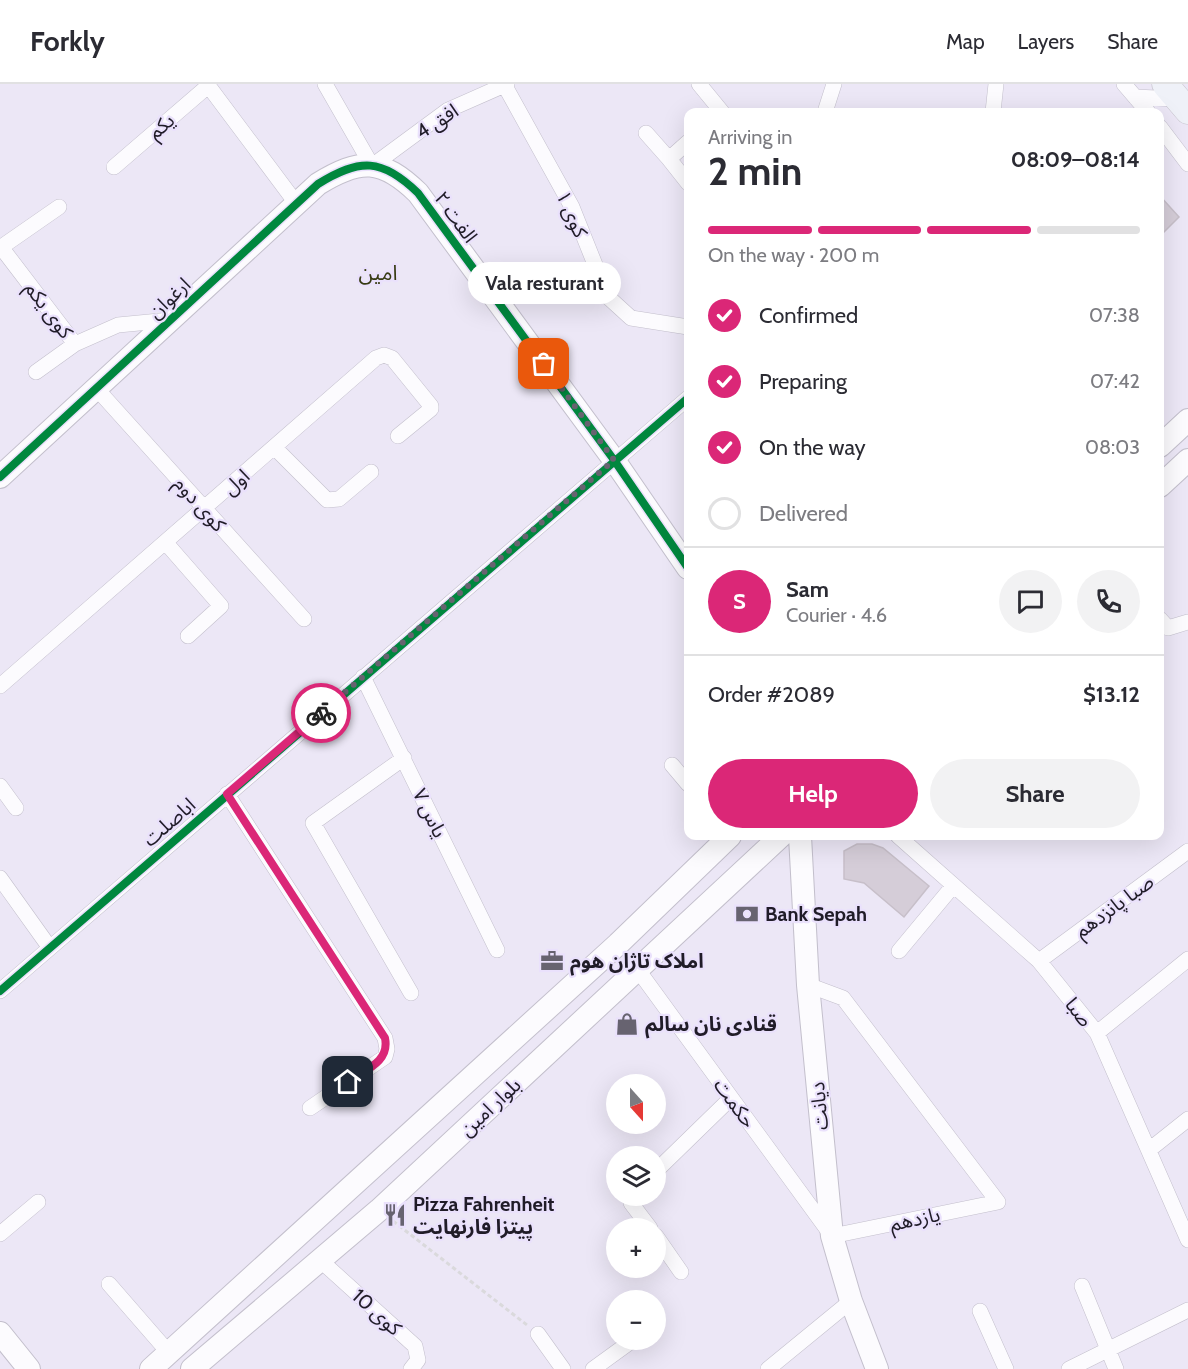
<!DOCTYPE html>
<html lang="en">
<head>
<meta charset="utf-8">
<style>
	:root { --surface:#fff; --page:#f2f2f3; --text:#2b2b33; --muted:#7c7c81; --line:#e1e1e2; --accent:#db2777 }
	body { margin:0; font-family:Cabin,"Noto Sans Arabic",sans-serif; background:var(--page); color:var(--text); height:100vh; display:flex; flex-direction:column; font-size:22px; white-space:nowrap }
	* { box-sizing:border-box; margin:0 }
	p { font-size:20px; color:var(--muted) }
	.icon { flex:none; width:33px; height:33px; fill:none; stroke:currentColor; stroke-width:2; stroke-linecap:round; stroke-linejoin:round }
	.map { position:relative; flex:1; overflow:hidden }
	.details { position:absolute; left:684px; top:24px; width:480px; height:732px; display:flex; flex-direction:column; background:var(--surface); border-radius:12px; box-shadow:0 6px 24px #0002 }
	.details>* { flex:none }
	.needle { width:39px; rotate:159deg }
	.tools { position:absolute; left:606px; top:990px; display:grid; gap:12px }
	.tools a { display:grid; place-items:center; width:60px; height:60px; border-radius:50%; background:var(--surface); box-shadow:0 6px 24px #0002; font-size:30px }
	.pin { position:absolute; display:grid; place-items:center; width:51px; height:51px; color:#fff; margin:-26px; border-radius:12px; box-shadow:0 3px 9px #0006 }
	.courier { position:absolute; display:grid; place-items:center; width:60px; height:60px; margin:-30px; border:4px solid #db2777; border-radius:50%; background:#fff; color:#222; box-shadow:0 2px 8px #0007 }
	.bubble { position:absolute; height:42px; border-radius:21px; background:var(--surface); box-shadow:0 6px 24px #0002; font-size:20px; font-weight:800; line-height:42px; text-align:center }
	.head em { font-style:normal; font-weight:800 }
	.head div { display:flex; flex-direction:column-reverse }
	.head { display:flex; align-items:center; justify-content:space-between; height:102px; padding:0 24px }
	h1 { font-size:39px; font-weight:800; line-height:45px }
	.bar { display:grid; grid-template-columns:repeat(4,1fr); gap:9px 6px; align-content:center; height:72px; padding:0 24px }
	.bar i { height:8px; border-radius:4px; background:var(--line) }
	.bar .active { background:var(--accent) }
	.bar p { grid-column:span 4 }
	.line { display:flex; align-items:center; gap:15px; padding:0 24px; border-top:2px solid var(--line) }
	.line div { flex:1 }
	.round { display:grid; place-items:center; flex:none; width:63px; height:63px; border-radius:32px; background:var(--page) }
	ol { padding:0 24px; list-style:none }
	li { display:flex; align-items:center; gap:18px; height:66px }
	li p { margin-inline-start:auto }
	li .icon { padding:6px; border-radius:50%; background:var(--accent); color:#fff; stroke-width:4 }
	li:last-child { color:var(--muted) }
	li i { width:33px; height:33px; border:3px solid var(--line); border-radius:50% }
	.action { display:flex; gap:12px; margin-top:auto; padding:12px 24px }
	.action a { flex:1; height:69px; border-radius:36px; background:var(--accent); color:#fff; font-size:24px; font-weight:800; line-height:69px; text-align:center }
	.action a+a { background:var(--page); color:var(--text) }
	header { display:flex; align-items:center; gap:36px; box-sizing:border-box; height:84px; padding:0 30px; background:var(--surface); border-bottom:2px solid var(--line) }
	header strong { font-size:28px }
	nav { display:flex; gap:33px; margin-inline-start:auto; font-size:21px }
	.map>svg:first-child { display:block }
	.building { fill:#d5cdd8; stroke:#c7bfc9; stroke-width:1.5 }
	.lines { fill:none; stroke-linecap:round; stroke-linejoin:round }
	.street-casing { stroke:#c3bfcc; stroke-width:16 }
	.secondary-casing { stroke:#c3bfcc; stroke-width:24 }
	.primary-casing { stroke:#c7c4cd; stroke-width:27 }
	.path { stroke:#dad9dc; stroke-width:3; stroke-dasharray:4.5 3; stroke-linecap:butt }
	.street { stroke:#fcfbfe; stroke-width:15 }
	.secondary { stroke:#fcfbfe; stroke-width:22 }
	.primary { stroke:#eff1f8; stroke-width:26 }
	.cycleway-casing { stroke:#eae1fc; stroke-width:11 }
	.cycleway { stroke:#00873e; stroke-width:8 }
	.done { stroke:#676370; stroke-width:6; stroke-dasharray:0 10.8 }
	.route { stroke:#db2777; stroke-width:8 }
	.labels { text-anchor:middle; dominant-baseline:central; stroke-width:4.5; stroke-linejoin:round; paint-order:stroke }
	.street-label { font-size:20px; fill:#201c28; stroke:#eae1fc }
	.poi-label { font-size:20px; font-weight:bold; fill:#201c28; stroke:#eae1fc; text-anchor:start }
	.neighbourhood-label { font-size:21px; fill:#373b12; stroke:#eae1fc }
</style>
</head>
<body>
<header>
<strong>Forkly</strong>
<nav><a>Map</a><a>Layers</a><a>Share</a></nav>
</header>
<div class="map">
<svg width="1188" height="1285" viewBox="0 0 1188 1285">
	<rect width="100%" height="100%" fill="#ece7f6"/>
	<!-- building -->
	<path class="building" d="M1160 112 1179 133 1160 152Z
		M857 760H872L883 764 929 802 904 833 864 799 844 795V767Z"/>
	<g class="lines">
		<!-- street casing -->
		<g class="street-casing">
			<path id="street" d="M207 0 296 119
				M325 0 372 82 448 26 507 0
				M699 0 722 28
				M1124 0 1148 28
				M505 2 572 123 608 213 631 234 688 243
				M1135 13 1177 15
				M825 28 834 0
				M993 28 996 0
				M1160 43 1188 80
				M646 49 669 75
				M688 58 669 75 688 99
				M114 83 208 2
				M1 163 75 260
				M0 164 59 123
				M36 288 75 260 118 241 170 236
				M96 304 304 535
				M274 363 327 416 339 415 371 388
				M166 459 221 522 188 552
				M1160 535 1168 544 1188 538
				M363 593 497 866
				M0 602 376 274 384 271 392 274 431 322V325L398 352
				M404 674 313 739 411 909
				M672 681 688 700
				M0 702 16 724
				M227 710 385 954 387 965 385 973 310 1024
				M898 752 1039 877 1097 949 1188 1156
				M0 794 50 864
				M899 867 953 802
				M1039 877 1188 767
				M638 886 832 1152 998 1118 843 914 808 901
				M0 907 688 314
				M1097 949 1188 875
				M1149 1066 1188 1035
				M656 1087 731 1014
				M632 1112 631 1119 650 1144
				M0 1150 38 1118
				M656 1152 681 1188
				M320 1176 415 1262 418 1276 411 1285
				M109 1200 169 1269
				M1082 1202 1116 1285
				M980 1227 1006 1285
				M538 1250 563 1285
				M593 1285 633 1256
				M768 1285 851 1217
				M1069 1285 1188 1226"/>
		</g>
		<!-- secondary casing -->
		<g class="secondary-casing">
			<path id="secondary" d="M1160 362 1188 336
				M0 393 318 100C360 74 382 74 418 109L614 376 688 484
				M1160 402 1188 376
				M800 752 808 901 832 1152 851 1217 877 1285
				M0 1249 29 1285
				M151 1285 618 860 730 752
				M192 1285 379 1126 781 752"/>
		</g>
		<!-- primary casing -->
		<g class="primary-casing">
			<path id="primary" d="M1165 0 1188 27"/>
		</g>
		<!-- path -->
		<path class="path" d="M393 1137 527 1241"/>
		<!-- street -->
		<use href="#street" class="street"/>
		<!-- secondary -->
		<use href="#secondary" class="secondary"/>
		<!-- primary -->
		<use href="#primary" class="primary"/>
		<!-- cycleway casing -->
		<g class="cycleway-casing">
			<path id="cycleway" d="M0 393 318 100C360 74 382 74 418 109L614 376 688 484
				M0 907 688 314"/>
		</g>
		<!-- cycleway -->
		<use href="#cycleway" class="cycleway"/>
	</g>
	<g class="lines">
		<!-- done -->
		<path class="done" d="M321 629 614 376 544 280"/>
		<!-- route -->
		<path class="route" d="M321 629 227 710 385 954C390 978 365 986 348 998"/>
	</g>
	<!-- icons -->
	<defs>
		<g id="bank-bare" transform="scale(1.8)"><path d="M-6-4H6V4H-6ZM0-2.3a2.3 2.3 0 1 0 0 4.6a2.3 2.3 0 1 0 0-4.6Z" fill="#676370" stroke="#eae1fc" stroke-width="2.5" paint-order="stroke"/></g>
		<g id="office-bare" transform="scale(1.8)"><path d="M-6-3h4V-5.5h4V-3h4V5H-6ZM-1-4.5V-3h2v-1.5ZM-6 0V1H6V0Z" fill="#676370" stroke="#eae1fc" stroke-width="2.5" paint-order="stroke"/></g>
		<g id="shop-bare" transform="scale(1.8)"><path d="M-5-2.5h2.3a2.7 3.5 0 0 1 5.4 0H5L5.5 6h-11ZM-1.5-2.5h3a1.5 2.3 0 0 0-3 0Z" fill="#676370" stroke="#eae1fc" stroke-width="2.5" paint-order="stroke"/></g>
		<g id="restaurant-bare" transform="scale(1.8)"><path d="M-5-6h1v4h1v-4h1v4h1v-4h1v5L-1.5 .5V6h-2V.5L-5-1ZM5-6V6H3V1.5H1.5Q1.5-4 5-6Z" fill="#676370" stroke="#eae1fc" stroke-width="2.5" paint-order="stroke"/></g>
	</defs>
	<g fill-rule="evenodd">
		<use href="#bank-bare" x="747" y="830"/>
		<use href="#office-bare" x="552" y="877"/>
		<use href="#shop-bare" x="627" y="940"/>
		<use href="#restaurant-bare" x="395" y="1131"/>
	</g>
	<g class="labels">
		<!-- street labels -->
		<g class="street-label">
			<text transform="translate(437 37) rotate(-33)">افق 4</text>
			<text transform="translate(161 42) rotate(-41)">یکم</text>
			<text transform="translate(572 130) rotate(66)">کوی ۱</text>
			<text transform="translate(456 133) rotate(54)">الفت ۲</text>
			<text transform="translate(169 214) rotate(-43)">ارغوان</text>
			<text transform="translate(49 226) rotate(53)">کوی یکم</text>
			<text transform="translate(236 398) rotate(-42)">اول</text>
			<text transform="translate(200 420) rotate(48)">کوی دوم</text>
			<text transform="translate(430 729) rotate(64)">یاس ۷</text>
			<text transform="translate(169 738) rotate(-41)">اباصلت</text>
			<text transform="translate(1114 822) rotate(-36)">صبا پانزدهم</text>
			<text transform="translate(1079 928) rotate(52)">صبا</text>
			<text transform="translate(735 1019) rotate(54)">حکمت</text>
			<text transform="translate(819 1022) rotate(-95)">دیانت</text>
			<text transform="translate(490 1023) rotate(-43)">بلوار امین</text>
			<text transform="translate(915 1135) rotate(-12)">یازدهم</text>
			<text transform="translate(377 1228) rotate(42)">کوی 10</text>
		</g>
		<!-- poi labels -->
		<g class="poi-label">
			<text x="765" y="830">Bank Sepah</text>
			<text x="570" y="877">املاک تاژان هوم</text>
			<text x="645" y="940">قنادی نان سالم</text>
			<text x="413" y="1120">Pizza Fahrenheit<tspan x="413" dy="23">پیتزا فارنهایت</tspan></text>
		</g>
		<!-- neighbourhood labels -->
		<g class="neighbourhood-label">
			<text x="378" y="188">امین</text>
		</g>
	</g>
</svg>
<div class="tools">
<a><svg class="needle" viewBox="-14 -14 28 28"><path d="M0-13l5 13h-10z" fill="#e53935"/><path d="M0 13l5-13h-10z" fill="#7c7c81"/></svg></a>
<a><svg class="icon" aria-label="layers" viewBox="0 0 24 24"><path d="M12 4l9 5-9 5-9-5zM3 14l9 5 9-5"/></svg></a>
<a>+</a>
<a>−</a>
</div>
<div class="pin" style="left:544px;top:280px;background:#ea580c"><svg class="icon" aria-label="bag" viewBox="0 0 24 24"><path d="M5 8h14l-1 12H6zM9 8a3 3 0 0 1 6 0"/></svg></div>
<div class="pin" style="left:348px;top:998px;background:#1f2937"><svg class="icon" aria-label="home" viewBox="0 0 24 24"><path d="M3 11l9-7 9 7M6 9v11h12V9"/></svg></div>
<div class="courier" style="left:321px;top:629px"><svg class="icon" aria-label="bike" viewBox="0 0 24 24"><circle cx="6" cy="16" r="4"/><circle cx="18" cy="16" r="4"/><path d="M6 16l4-8h5l3 8M10 8l3 8H6M13 5h3"/></svg></div>
<div class="bubble" style="left:468px;top:178px;width:153px">Vala resturant</div>
<section class="details">
<div class="head"><div><h1>2 min</h1><p>Arriving in</p></div><em>08:09–08:14</em></div>
<div class="bar"><i class="active"></i><i class="active"></i><i class="active"></i><i></i><p>On the way · 200 m</p></div>
<ol>
<li><svg class="icon" aria-label="check" viewBox="0 0 24 24"><path d="M5 12l5 5 9-10"/></svg>Confirmed<p>07:38</p></li>
<li><svg class="icon" aria-label="check" viewBox="0 0 24 24"><path d="M5 12l5 5 9-10"/></svg>Preparing<p>07:42</p></li>
<li><svg class="icon" aria-label="check" viewBox="0 0 24 24"><path d="M5 12l5 5 9-10"/></svg>On the way<p>08:03</p></li>
<li><i></i>Delivered</li>
</ol>
<div class="line" style="height:108px"><b class="round" style="background:var(--accent);color:#fff">S</b><div><b>Sam</b><p>Courier · 4.6</p></div><a class="round"><svg class="icon" aria-label="chat" viewBox="0 0 24 24"><path d="M4 5h16v11H9l-5 4z"/></svg></a><a class="round"><svg class="icon" aria-label="phone" viewBox="0 0 24 24"><path d="M5 4h4l2 5-3 2q2 4 5 5l2-3 5 2v4C11 20 4 13 5 4z"/></svg></a></div>
<div class="line" style="height:78px"><div>Order #2089</div><b>$13.12</b></div>
<div class="action"><a>Help</a><a>Share</a></div>
</section>
</div>
</body>
</html>
